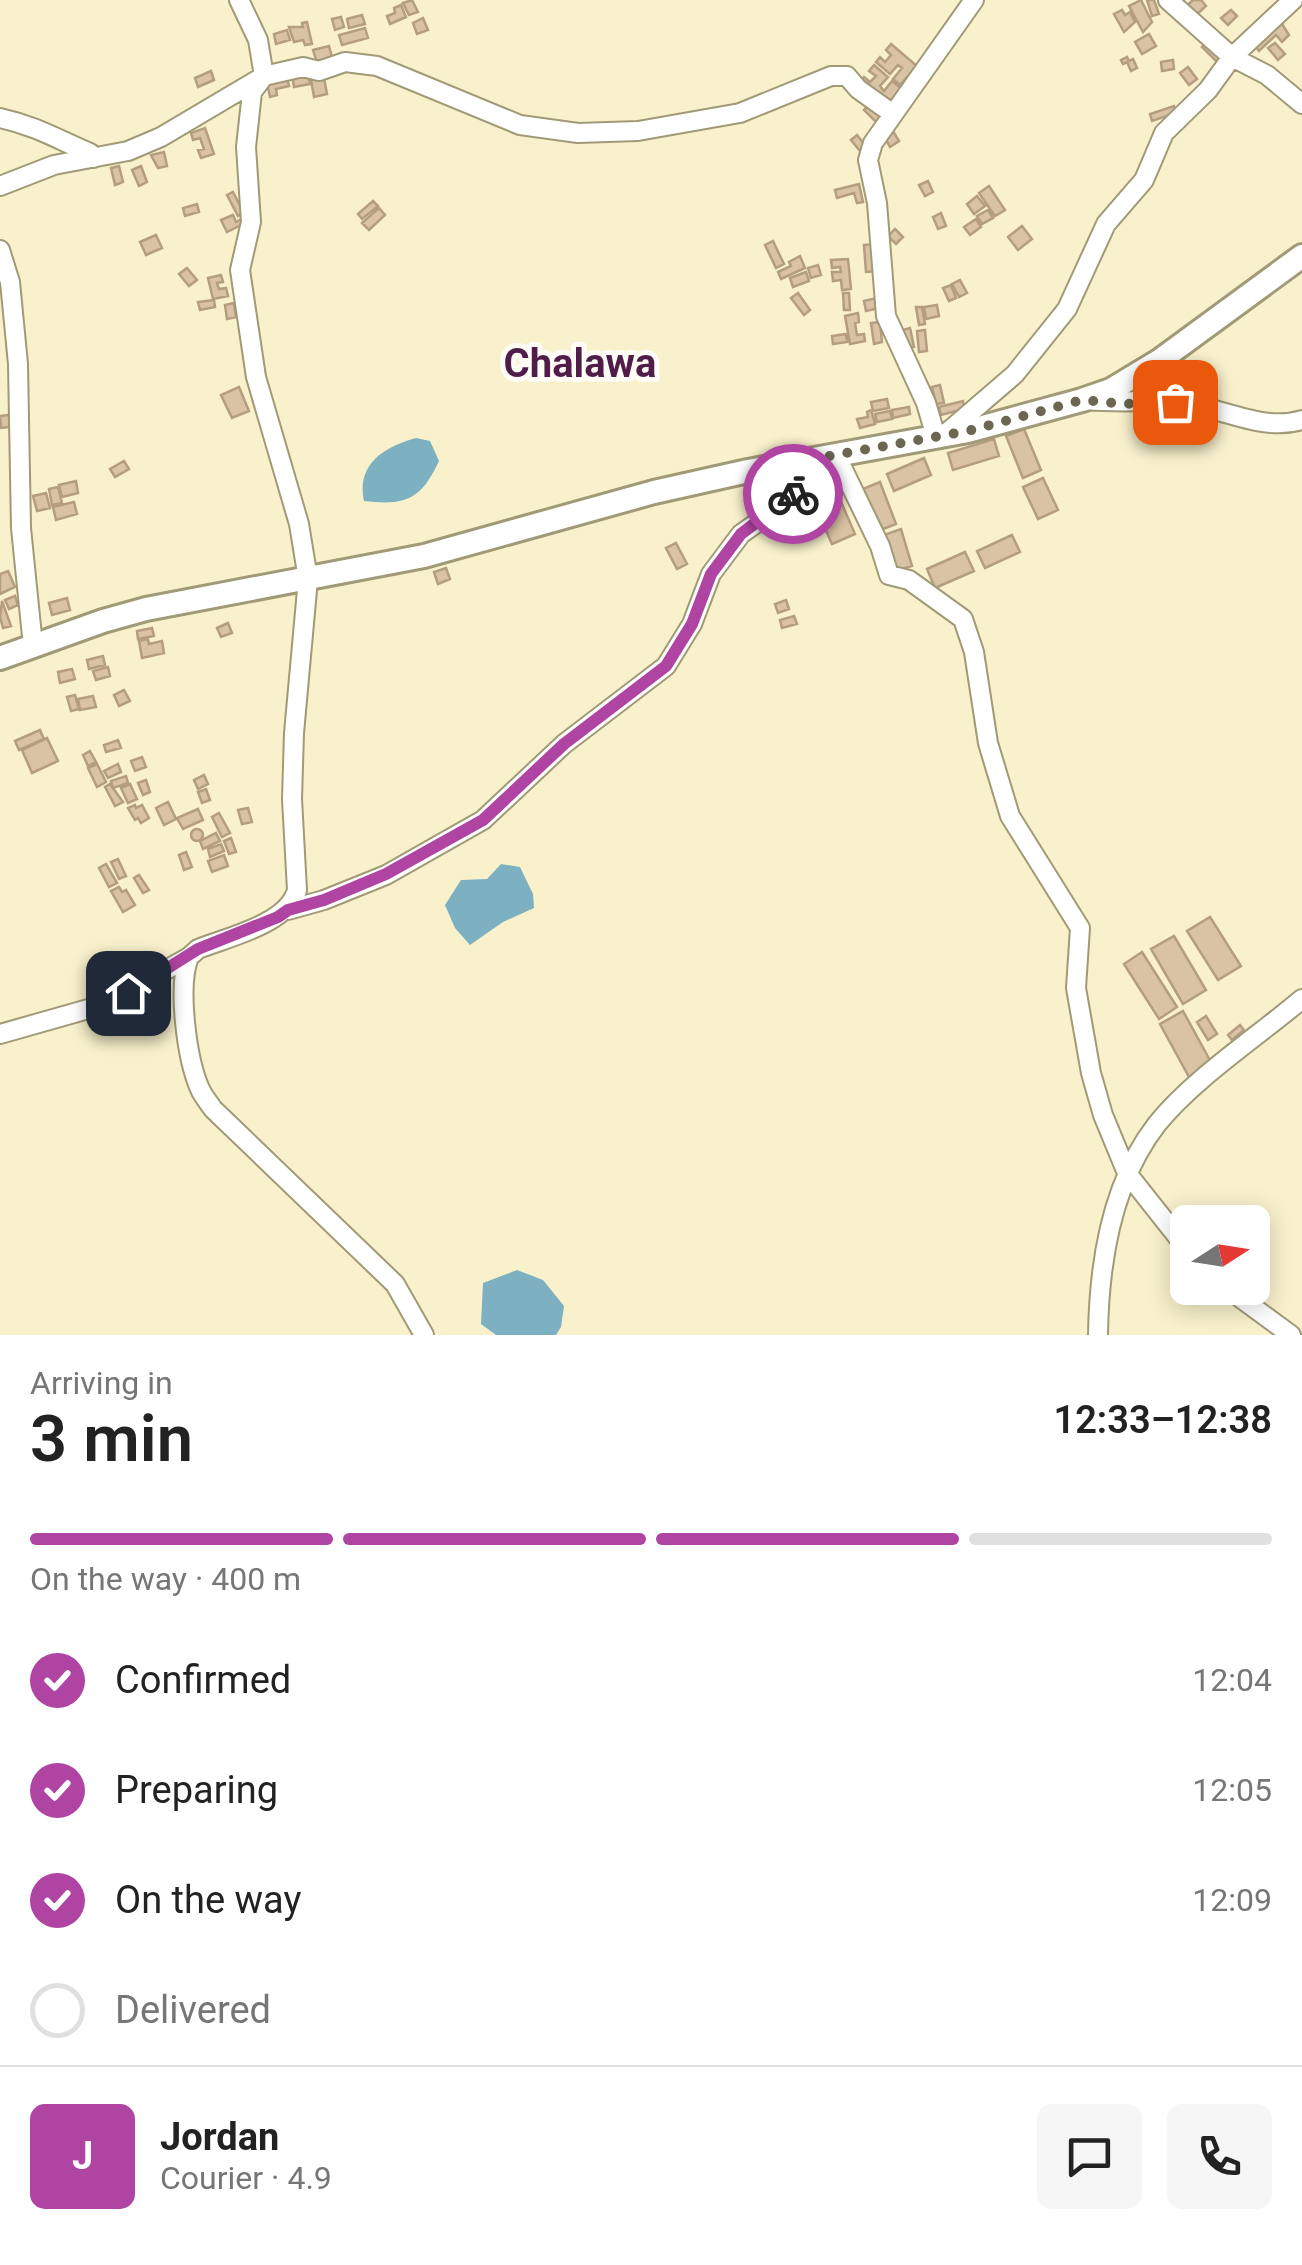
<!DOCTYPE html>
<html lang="en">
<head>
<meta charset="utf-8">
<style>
	:root { --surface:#fff; --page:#f6f6f6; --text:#222; --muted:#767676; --line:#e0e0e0; --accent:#b044a3 }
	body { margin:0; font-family:Roboto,sans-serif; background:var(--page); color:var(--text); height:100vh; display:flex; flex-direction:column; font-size:38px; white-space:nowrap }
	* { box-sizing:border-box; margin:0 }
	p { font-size:32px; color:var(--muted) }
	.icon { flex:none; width:55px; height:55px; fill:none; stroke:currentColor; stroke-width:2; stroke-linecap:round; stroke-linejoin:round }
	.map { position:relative; height:1335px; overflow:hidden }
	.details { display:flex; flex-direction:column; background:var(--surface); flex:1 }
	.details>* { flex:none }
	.needle { width:65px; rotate:78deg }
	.tools { position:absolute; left:1170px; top:1205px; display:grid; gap:20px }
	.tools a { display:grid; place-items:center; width:100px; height:100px; border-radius:15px; background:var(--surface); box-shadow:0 5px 25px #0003; font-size:50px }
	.pin { position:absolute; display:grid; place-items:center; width:85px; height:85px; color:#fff; margin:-42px; border-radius:20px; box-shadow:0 5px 15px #0006 }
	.courier { position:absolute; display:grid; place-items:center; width:100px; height:100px; margin:-50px; border:8px solid #b044a3; border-radius:50%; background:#fff; color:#222; box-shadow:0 2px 12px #0007 }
	.overview em { font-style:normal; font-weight:600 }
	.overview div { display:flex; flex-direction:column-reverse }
	.overview { display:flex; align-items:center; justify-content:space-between; height:170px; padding:0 30px }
	h1 { font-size:65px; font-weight:600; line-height:75px }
	.bar { display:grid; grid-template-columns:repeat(4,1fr); gap:15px 10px; align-content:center; height:120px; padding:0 30px }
	.bar i { height:12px; border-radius:8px; background:var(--line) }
	.bar .active { background:var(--accent) }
	.bar p { grid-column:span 4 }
	.line { display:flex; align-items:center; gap:25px; padding:0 30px; border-top:2px solid var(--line) }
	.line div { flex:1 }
	.round { display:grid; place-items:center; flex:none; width:105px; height:105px; border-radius:15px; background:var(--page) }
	ol { padding:0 30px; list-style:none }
	li { display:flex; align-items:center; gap:30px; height:110px }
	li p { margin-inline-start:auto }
	li .icon { padding:10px; border-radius:50%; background:var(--accent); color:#fff; stroke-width:4 }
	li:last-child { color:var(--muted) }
	li i { width:55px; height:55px; border:5px solid var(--line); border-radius:50% }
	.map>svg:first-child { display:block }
	.water { fill:#7db0c1 }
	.building { fill:#dac2a4; stroke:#b59d80; stroke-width:2.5 }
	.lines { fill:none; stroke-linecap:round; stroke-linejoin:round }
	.street-casing { stroke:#a19a77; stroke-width:22 }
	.secondary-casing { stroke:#a19a77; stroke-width:28 }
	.street { stroke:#fff; stroke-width:18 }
	.secondary { stroke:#fff; stroke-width:22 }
	.done { stroke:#6c6751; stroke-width:10; stroke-dasharray:0 18 }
	.route { stroke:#b044a3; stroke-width:12 }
	.labels { text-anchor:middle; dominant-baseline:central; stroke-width:10; stroke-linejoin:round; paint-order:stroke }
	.quarter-label { font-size:40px; font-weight:bold; fill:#501c49; stroke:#fffdf6 }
</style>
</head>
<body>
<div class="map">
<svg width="1302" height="1335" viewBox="0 0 1302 1335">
	<rect width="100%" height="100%" fill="#f9f1cc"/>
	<!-- water -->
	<path class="water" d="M416 438 430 441 439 461C421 499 407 506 364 501 356 464 384 447 416 438Z
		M501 864 520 867 533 894 534 908 503 922 470 945 455 928 445 905 461 880 487 879Z
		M517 1270 543 1280 564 1306 561 1327 556 1335H496L481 1324 483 1283Z"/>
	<!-- building -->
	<path class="building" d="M412 0 418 12 409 15 403 3Z
		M1141 0 1152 22 1143 32 1129 6Z
		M1147 0H1154L1159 14 1152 16Z
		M1193 0H1201L1206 6 1192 19 1183 9Z
		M401 5 406 17 390 24 387 16 395 13 394 8Z
		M1122 10 1125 15 1130 12 1135 22 1124 32 1114 14Z
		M1231 10 1237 16 1228 25 1221 18Z
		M362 15 365 24 349 28 347 19Z
		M341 17 344 27 335 30 332 19Z
		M423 18 428 30 417 34 413 23Z
		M1279 19 1289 35 1282 42 1276 35 1259 51 1253 43Z
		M307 22 312 44 305 45 303 40 294 42 289 27H303L302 23Z
		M365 28 368 38 342 45 339 35Z
		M287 30 290 40 276 44 274 34Z
		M1149 34 1156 46 1142 54 1135 42Z
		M1209 39 1226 56 1219 64 1202 47Z
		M1275 43 1285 54 1278 60 1268 48Z
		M891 44 917 66 900 85 893 79 902 68 898 65 890 74 876 62 880 57 885 62 891 55 886 50Z
		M329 46 333 61 318 66 313 50Z
		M1127 57 1129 61 1133 59 1137 68 1131 71 1127 62 1123 64 1121 60Z
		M1173 60 1174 69 1162 71 1161 62Z
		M874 65 888 77 880 86 884 91 892 81 902 89 886 107 859 83 864 77 870 82 876 76 869 71Z
		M1188 67 1197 79 1189 85 1180 73Z
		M211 71 214 80 198 87 195 78Z
		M307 71 310 84 294 87 292 74Z
		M287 78 289 86 276 89 277 95 270 97 267 83Z
		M324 78 327 94 314 97 311 80Z
		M871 102 887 116 879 125 864 110Z
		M1174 106 1176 113 1152 121 1150 114Z
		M205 128 214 154 201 158 198 150 204 149 200 138 193 140 191 133Z
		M893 131 899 141 890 147 884 136Z
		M857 135 870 151 864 156 851 140Z
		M164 152 167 166 158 168 151 155Z
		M119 166 123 182 115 185 111 168Z
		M141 166 147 182 139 186 132 170Z
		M928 181 933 192 925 196 919 185Z
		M859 184 863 202 857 203 854 193 837 198 835 190Z
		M989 186 1005 210 995 216 979 193Z
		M233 192 244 213 238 216 227 195Z
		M977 196 985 206 974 214 967 204Z
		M373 201 378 206 362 219 358 214Z
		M197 204 199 212 185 216 183 208Z
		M379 208 385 215 369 230 362 223Z
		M988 210 993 218 982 224 977 216Z
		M941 213 946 226 938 229 933 217Z
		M233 215 236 222 241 219 243 224 227 232 221 220Z
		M976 219 981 227 970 235 964 227Z
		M1022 226 1032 239 1018 250 1008 237Z
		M895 229 903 237 896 244 888 236Z
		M156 235 162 248 146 255 140 242Z
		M773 241 784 264 776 268 765 245Z
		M877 244 879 271 866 272 864 245Z
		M800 256 805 268 781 279 778 272 791 266 789 262Z
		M848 259 851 289 842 290 841 280 833 281 832 272H841L840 267 832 268 831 260Z
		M818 265 821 275 811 278 808 268Z
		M187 268 197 280 189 286 179 274Z
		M806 272 809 281 793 287 790 278Z
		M221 275 223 282 217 283 219 289 226 288 228 296 213 299 208 278Z
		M960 280 967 293 959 297 952 284Z
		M951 285 956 298 949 301 943 288Z
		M798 293 810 310 804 315 791 298Z
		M843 293H849L850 310H844Z
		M877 298 879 308 866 311 864 301Z
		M214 300 215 307 200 310 198 302Z
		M234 303 236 317 227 319 225 305Z
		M937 305 939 316 926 319 924 307Z
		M916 307H922L925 324 919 325Z
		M858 313 859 322 855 323 857 335 864 334 865 341 850 344 845 316Z
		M880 322 882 342 874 344 871 323Z
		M910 328 914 347 906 348 903 330Z
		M925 330 927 351 919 352 917 331Z
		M846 334 847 342 833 344 832 336Z
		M940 385 944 403 936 404 932 387Z
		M239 387 249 411 232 418 221 395Z
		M887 399 889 408 873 411 871 402Z
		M963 401 964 409 941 415 939 407Z
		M909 407 910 414 893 418 892 410Z
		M871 410 875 424 860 428 857 419 868 417 867 412Z
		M890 411 892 419 877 422 875 414Z
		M9 415 10 427 1 428 0 416Z
		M1024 429 1041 470 1023 478 1006 436Z
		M994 439 999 456 953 470 948 453Z
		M924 458 931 475 894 491 887 474Z
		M124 461 129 469 115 477 110 469Z
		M1043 478 1058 510 1038 519 1023 487Z
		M831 479 855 534 832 544 808 490Z
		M76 481 78 493 62 497 59 485Z
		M880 482 896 524 878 531 863 489Z
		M58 487 62 503 52 505 49 489Z
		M46 493 50 508 37 511 33 496Z
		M74 502 77 514 56 520 53 507Z
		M808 510 811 519 790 526 787 517Z
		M901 529 912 566 892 572 881 536Z
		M1012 535 1020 552 985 568 977 551Z
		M676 543 687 564 677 569 666 548Z
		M965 552 974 571 935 588 927 569Z
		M446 568 450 579 438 584 434 572Z
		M8 571 15 587 0 594V574Z
		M15 596 18 605 9 609 5 600Z
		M67 598 70 610 52 615 49 603Z
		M786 600 789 609 778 613 775 604Z
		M2 601 11 626 3 628 0 617Z
		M794 616 797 624 782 628 780 620Z
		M228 623 232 633 221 637 217 628Z
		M152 628 154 636 138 639 137 631Z
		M148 639 149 644 162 641 164 653 142 658 139 641Z
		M103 656 105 665 89 669 87 660Z
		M108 667 110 676 96 680 93 671Z
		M72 669 75 679 60 683 58 672Z
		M124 690 130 701 119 706 114 695Z
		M75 695 79 709 71 711 67 697Z
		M93 696 96 707 80 710 78 699Z
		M40 730 44 739 19 750 15 741Z
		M47 738 58 761 32 773 22 750Z
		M118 740 121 748 106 752 104 745Z
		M90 751 96 762 88 766 83 755Z
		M142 757 146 767 135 771 131 761Z
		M97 764 106 782 97 787 88 768Z
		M118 764 121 772 108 778 104 771Z
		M204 775 208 784 198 789 194 780Z
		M126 776 128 783 113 788 111 781Z
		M146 780 150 792 143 795 138 783Z
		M110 784 123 802 115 806 105 787Z
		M130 784 137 799 128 803 121 788Z
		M206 789 210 800 202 803 198 792Z
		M168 802 176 819 164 825 156 808Z
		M135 805 136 808 142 805 149 818 141 823 138 818 135 820 128 808Z
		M248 808 252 822 242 824 238 810Z
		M198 809 203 820 183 829 177 818Z
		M219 813 230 833 222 837 212 817Z
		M191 835a6 6 0 1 1 12 0a6 6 0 1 1-12 0Z
		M216 833 220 841 203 849 200 841Z
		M231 838 236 852 229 854 224 841Z
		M221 844 224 851 210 857 208 849Z
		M186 852 192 867 184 870 179 855Z
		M224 855 228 866 212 872 208 861Z
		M118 859 126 876 119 879 111 862Z
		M106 864 117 883 109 887 99 868Z
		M139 875 149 890 143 893 134 878Z
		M119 887 122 892 126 890 135 905 123 912 111 891Z
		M1210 917 1241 966 1218 980 1187 931Z
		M1174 936 1206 990 1183 1004 1151 949Z
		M1142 952 1177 1007 1159 1019 1124 964Z
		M1183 1011 1212 1064 1189 1077 1160 1024Z
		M1206 1016 1217 1034 1208 1040 1197 1022Z
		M1240 1025 1244 1030 1232 1040 1228 1035Z"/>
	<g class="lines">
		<!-- street casing -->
		<g class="street-casing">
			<path id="street" d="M1168 0 1232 57 1267 75 1302 104
				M0 118C36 126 57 139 90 153L93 158
				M0 186 54 165 128 151 161 137 264 76 303 67 319 71 345 62 377 66 520 125 578 133 638 131 740 113 831 76H847L858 89 893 114
				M0 250 10 282 18 364 21 528 33 646
				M1087 400C1116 403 1144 400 1173 402 1216 404 1260 433 1302 420
				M943 436 1015 374 1067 309 1106 224 1144 180 1164 133 1208 90 1232 57 1293 0
				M936 437 926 403 886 316 877 203 868 160 873 143 974 0
				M836 455 880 546 889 575 909 580 963 619 974 652 988 743 1010 816 1080 928 1076 988 1091 1073 1103 1115 1127 1173 1188 1250
				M288 910 324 900 386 875 483 820 564 744 666 666 692 624 711 574 741 534 788 501 824 457
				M189 957C177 987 187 1060 200 1089 203 1096 209 1103 213 1109L395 1284 424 1335
				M0 1034 106 1004 189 957 198 949C228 937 288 924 297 890L292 799 294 733 308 579 299 524 256 377 240 270 251 222 246 147 252 92 264 76 258 40 239 0
				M1227 1288 1291 1335
				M1098 1335C1099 1263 1111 1183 1157 1124 1193 1079 1257 1037 1302 999"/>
		</g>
		<!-- secondary casing -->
		<g class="secondary-casing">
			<path id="secondary" d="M0 658 103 621 146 609 424 556 654 492 748 471 968 431 1082 400 1111 390 1159 361 1302 256"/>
		</g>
		<!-- street -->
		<use href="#street" class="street"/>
		<!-- secondary -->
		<use href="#secondary" class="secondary"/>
	</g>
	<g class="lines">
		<!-- done -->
		<path class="done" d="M793 494 824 457 968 431 1082 400 1124 404 1175 402"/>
		<!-- route -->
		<path class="route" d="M128 993 198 949 278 917 288 910 324 900 386 874 483 820 564 744 666 666 692 624 711 574 741 534 793 494"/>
	</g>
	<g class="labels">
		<!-- quarter labels -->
		<g class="quarter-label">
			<text x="580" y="363">Chalawa</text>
		</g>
	</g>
</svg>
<div class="tools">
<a><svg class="needle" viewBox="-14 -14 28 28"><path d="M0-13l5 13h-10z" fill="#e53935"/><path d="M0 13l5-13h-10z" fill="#767676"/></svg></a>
</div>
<div class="pin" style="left:1175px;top:402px;background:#ea580c"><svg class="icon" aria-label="bag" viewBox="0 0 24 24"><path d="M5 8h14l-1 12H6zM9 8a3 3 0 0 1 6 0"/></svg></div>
<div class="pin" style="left:128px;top:993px;background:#1f2937"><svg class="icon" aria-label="home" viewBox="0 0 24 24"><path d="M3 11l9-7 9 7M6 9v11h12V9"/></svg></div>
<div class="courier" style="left:793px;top:494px"><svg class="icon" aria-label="bike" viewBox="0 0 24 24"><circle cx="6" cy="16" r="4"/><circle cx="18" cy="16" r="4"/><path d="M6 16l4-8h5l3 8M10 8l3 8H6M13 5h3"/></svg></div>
</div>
<section class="details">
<div class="overview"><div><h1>3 min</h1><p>Arriving in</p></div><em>12:33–12:38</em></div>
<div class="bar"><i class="active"></i><i class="active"></i><i class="active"></i><i></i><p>On the way · 400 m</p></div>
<ol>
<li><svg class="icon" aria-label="check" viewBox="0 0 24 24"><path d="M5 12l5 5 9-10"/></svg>Confirmed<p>12:04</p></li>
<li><svg class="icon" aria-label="check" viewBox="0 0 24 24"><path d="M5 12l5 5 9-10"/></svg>Preparing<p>12:05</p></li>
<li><svg class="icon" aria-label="check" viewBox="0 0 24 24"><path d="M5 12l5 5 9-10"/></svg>On the way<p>12:09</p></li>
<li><i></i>Delivered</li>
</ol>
<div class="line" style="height:180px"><b class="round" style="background:var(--accent);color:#fff">J</b><div><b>Jordan</b><p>Courier · 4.9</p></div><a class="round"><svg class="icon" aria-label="chat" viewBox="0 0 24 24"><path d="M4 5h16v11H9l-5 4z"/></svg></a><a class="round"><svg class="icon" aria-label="phone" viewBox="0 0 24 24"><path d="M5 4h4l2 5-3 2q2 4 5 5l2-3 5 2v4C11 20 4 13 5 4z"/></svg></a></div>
</section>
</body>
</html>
